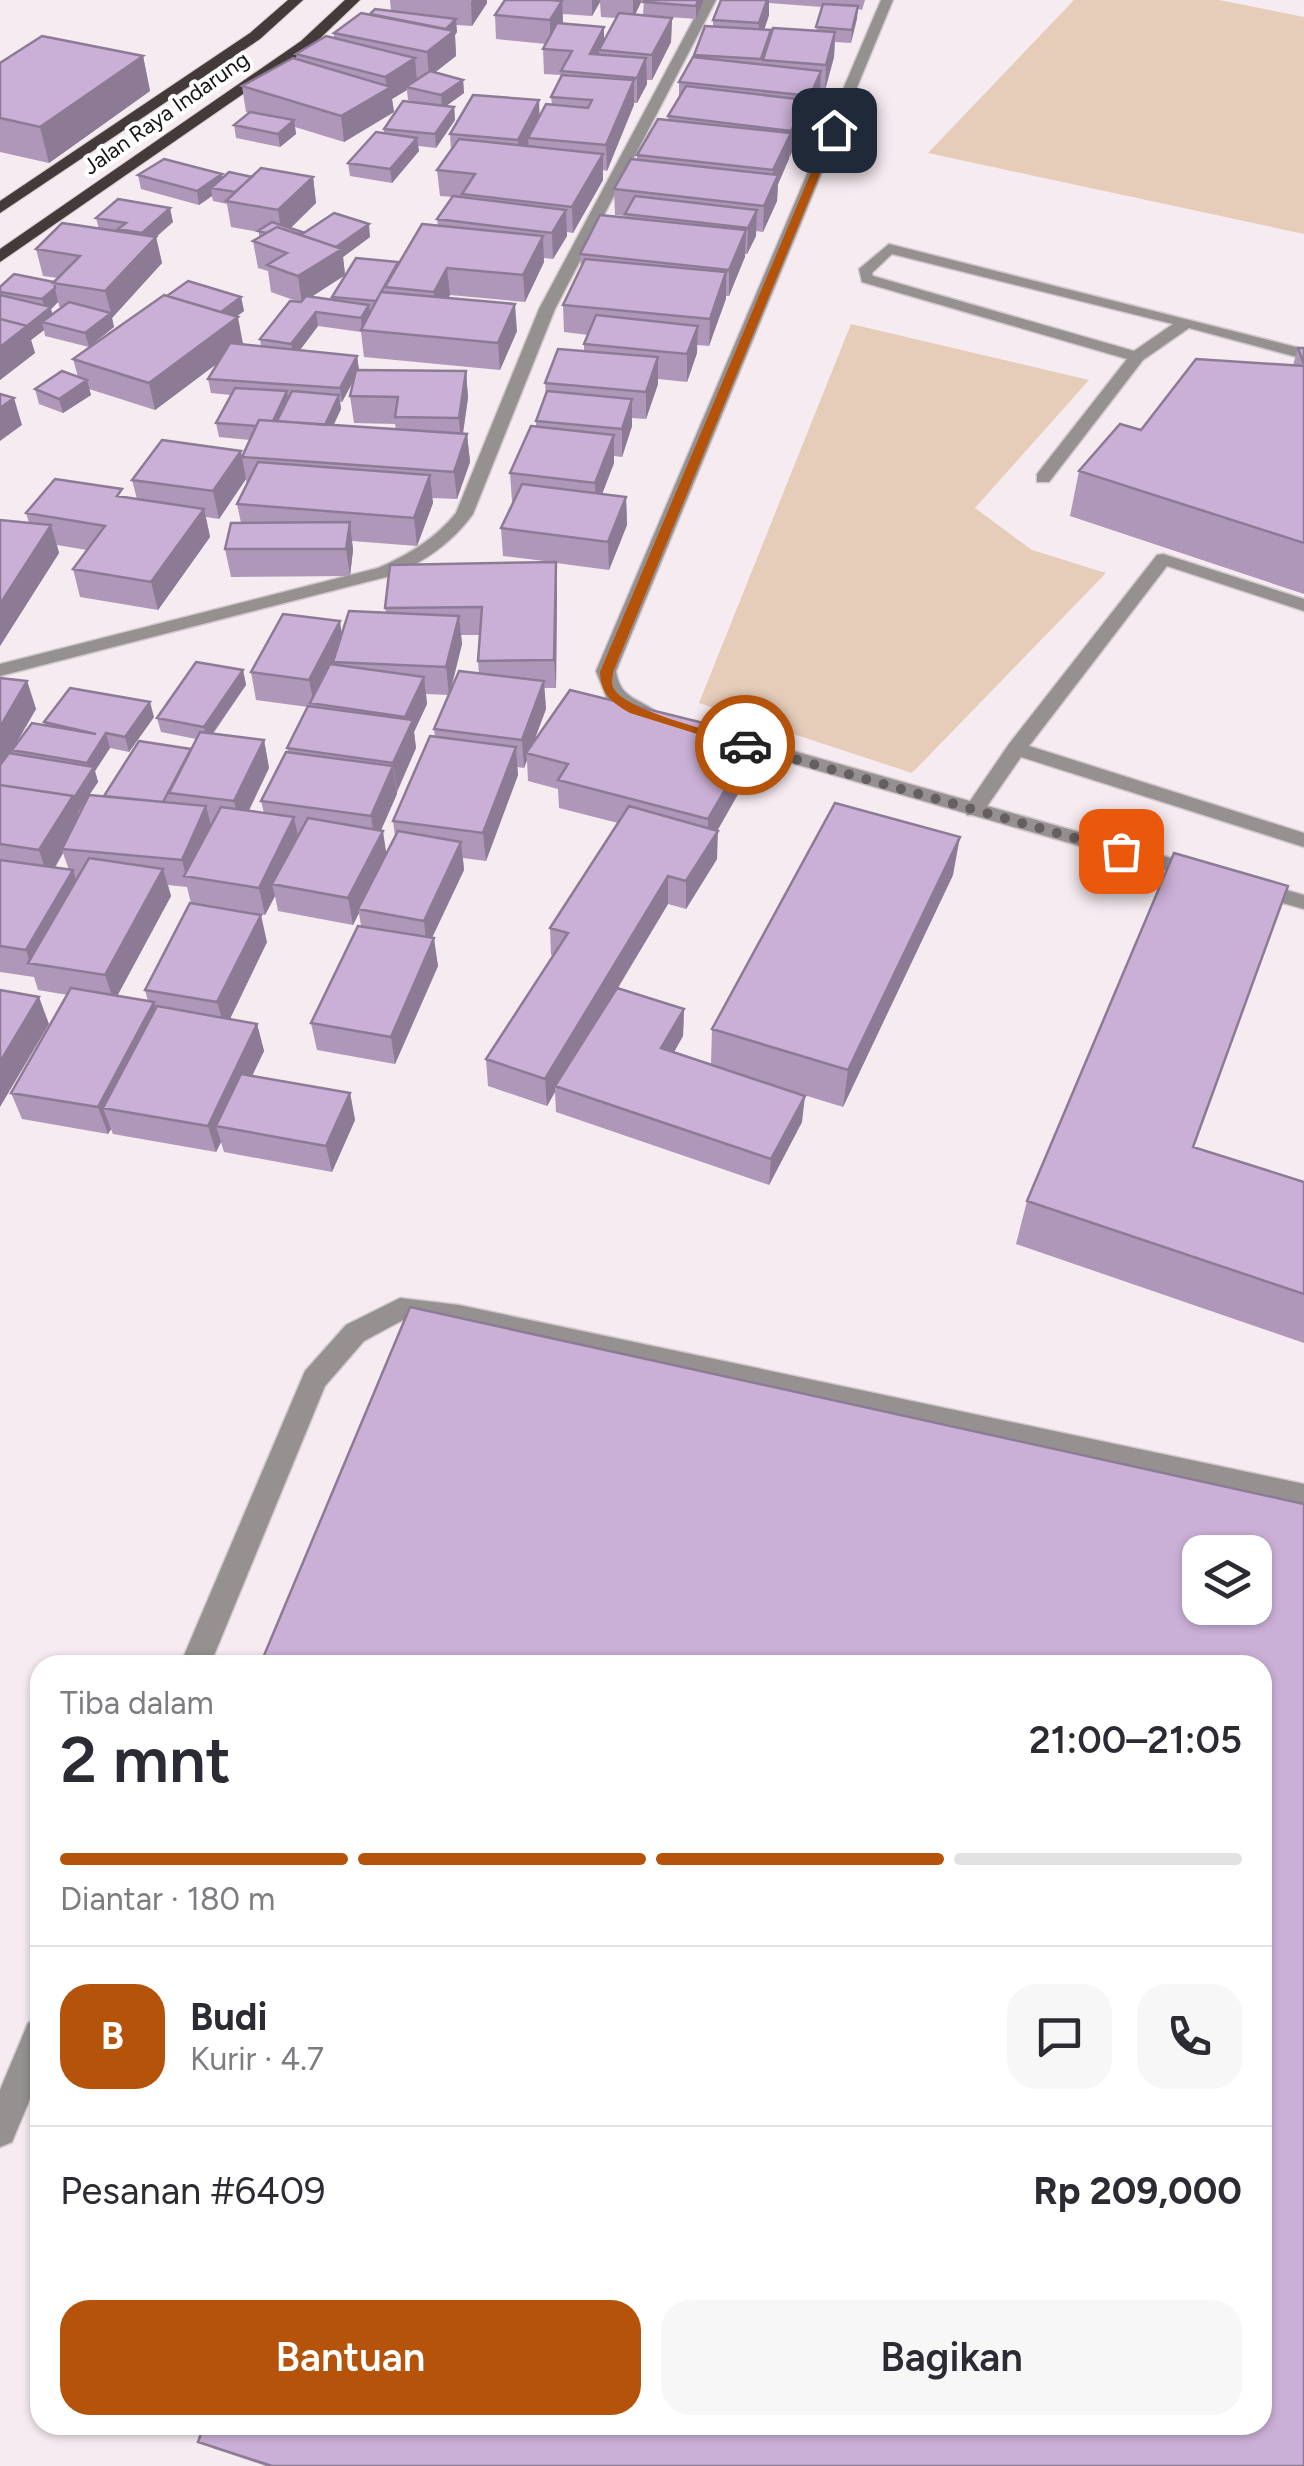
<!DOCTYPE html>
<html lang="id">
<head>
<meta charset="utf-8">
<style>
	:root { --surface:#fff; --page:#f7f7f7; --text:#2b2b33; --muted:#7c7c81; --line:#e1e1e2; --accent:#b45309 }
	body { margin:0; font-family:Figtree,sans-serif; background:var(--page); color:var(--text); height:100vh; display:flex; flex-direction:column; font-size:38px; white-space:nowrap }
	* { box-sizing:border-box; margin:0 }
	p { font-size:32px; color:var(--muted) }
	.icon { flex:none; width:55px; height:55px; fill:none; stroke:currentColor; stroke-width:2; stroke-linecap:round; stroke-linejoin:round }
	.map { position:relative; flex:1; overflow:hidden }
	.side { position:absolute; left:30px; top:1655px; width:1242px; height:780px; display:flex; flex-direction:column; background:var(--surface); border-radius:30px; box-shadow:0 2px 8px #0004 }
	.side>* { flex:none }
	.controls { position:absolute; left:1182px; top:1535px; display:grid; gap:20px }
	.controls a { display:grid; place-items:center; width:90px; height:90px; border-radius:20px; background:var(--surface); box-shadow:0 2px 8px #0004; font-size:50px }
	.pin { position:absolute; display:grid; place-items:center; width:85px; height:85px; color:#fff; margin:-42px; border-radius:20px; box-shadow:0 5px 15px #0006 }
	.courier { position:absolute; display:grid; place-items:center; width:100px; height:100px; margin:-50px; border:8px solid #b45309; border-radius:50%; background:#fff; color:#222; box-shadow:0 2px 12px #0007 }
	.summary em { font-style:normal; font-weight:600 }
	.summary div { display:flex; flex-direction:column-reverse }
	.summary { display:flex; align-items:center; justify-content:space-between; height:170px; padding:0 30px }
	h1 { font-size:65px; font-weight:600; line-height:75px }
	.bar { display:grid; grid-template-columns:repeat(4,1fr); gap:15px 10px; align-content:center; height:120px; padding:0 30px }
	.bar i { height:12px; border-radius:8px; background:var(--line) }
	.bar .active { background:var(--accent) }
	.bar p { grid-column:span 4 }
	.line { display:flex; align-items:center; gap:25px; padding:0 30px; border-top:2px solid var(--line) }
	.line div { flex:1 }
	.round { display:grid; place-items:center; flex:none; width:105px; height:105px; border-radius:30px; background:var(--page) }
	.primary-button { display:flex; gap:20px; margin-top:auto; padding:20px 30px }
	.primary-button a { flex:1; height:115px; border-radius:30px; background:var(--accent); color:#fff; font-size:40px; font-weight:600; line-height:115px; text-align:center }
	.primary-button a+a { background:var(--page); color:var(--text) }
	.map>svg:first-child { display:block }
	.green { fill:#e6cdba }
	.lines { fill:none; stroke-linecap:round; stroke-linejoin:round }
	.service-casing { stroke:#d2c8cd; stroke-width:3 }
	.minor-casing { stroke:#d2c8cd; stroke-width:3 }
	.trunk-casing { stroke:#d2c8cd; stroke-width:2 }
	.service { fill:#969191; fill-rule:evenodd }
	.minor { fill:#969191; fill-rule:evenodd }
	.trunk { fill:#433a39; fill-rule:evenodd }
	.wall { fill:#ae97b8; fill-rule:evenodd }
	.shaded-wall { fill:#8d7b96 }
	.building { fill:#cab0d6; stroke:#8d7b96; stroke-width:2.5; fill-rule:evenodd }
	.route { fill:#b45309 }
	.done { stroke:#645f61; stroke-width:10; stroke-dasharray:0 18 }
	.labels { text-anchor:middle; dominant-baseline:central; stroke-width:8; stroke-linejoin:round; paint-order:stroke }
	.far-street-label { font-size:22px; fill:#161314; stroke:#fff }
</style>
</head>
<body>
<div class="map">
<svg width="1304" height="2466" viewBox="0 0 1304 2466">
	<rect width="100%" height="100%" fill="#f6ebf0"/>
	<!-- green -->
	<path class="green" d="M1074 0H1219L1304 17V234L928 153Z
		M851 324 1089 380 975 508 1032 550 1106 573 912 773 699 703Z"/>
	<g class="lines">
		<!-- service casing -->
		<g class="service-casing">
			<path id="service" d="M889 244 1304 349V359L1189 328 1143 360 1049 482H1037V474L1127 359 862 282 859 269ZM892 254 1173 324 1134 351 873 276 872 273Z
				M1163 554 1304 599V611L1167 566 1029 746 1304 833V847L1021 757 981 815H967L964 810 1009 744 1157 555Z
				M400 1298 459 1305 1304 1484V1508L459 1327 403 1320 364 1341 325 1386 210 1665H180L305 1371 346 1325Z
				M40 2018V2075L12 2142 0 2147V2090L28 2023Z"/>
		</g>
		<!-- minor casing -->
		<g class="minor-casing">
			<path id="minor" d="M704 0H716L555 309 473 514C451 544 424 562 390 576L0 676V664L378 568C408 555 435 539 456 513L539 309Z
				M881 0H893L616 671C620 701 642 698 660 715L650 721 626 713 607 699 596 671Z
				M698 724 1206 868 1209 873 1198 880 691 734V726Z
				M1251 880 1304 895V909L1243 892 1240 887 1243 882Z"/>
		</g>
		<!-- trunk casing -->
		<g class="trunk-casing">
			<path id="trunk" d="M288 0H303L260 39 0 213V201L250 33Z
				M345 0H360L311 47 0 262V249L301 41Z"/>
		</g>
		<!-- service -->
		<use href="#service" class="service"/>
		<!-- minor -->
		<use href="#minor" class="minor"/>
		<!-- trunk -->
		<use href="#trunk" class="trunk"/>
	</g>
	<!-- wall -->
	<path class="wall" d="M390 0H487V3L472 26 456 25 457 32 455 35 456 56 434 73 463 80 464 93 446 106 454 107 455 120 436 148 418 146 419 151 392 183 350 176 348 163 384 133V129L420 103 408 100 407 90 392 99 394 112 344 142 295 127 296 134 280 147 236 138 234 125 249 113 246 112 242 86 297 59 296 54 334 38V33L370 14 391 11Z
		M505 0H642L635 15 672 18 671 42 652 80H647V84L637 103H634L607 171 603 170V180L573 233 567 232V236L553 259 544 258V262L525 302 450 295 448 298 517 331 500 370 364 357 361 332 318 326 300 350 357 356 359 370 466 371 468 398 463 434H467L470 462 457 499 432 498 433 503 417 546 352 541 353 550 350 576 231 577 225 549 241 523 237 504 247 485 246 479 219 519 206 517 210 537 158 610 80 597 73 569 87 550 57 545 59 553 0 646V520L29 523 26 513 124 497 137 499 132 480 242 456 250 440 219 437 216 423 231 395 211 393 208 379 218 363 155 410 89 389 91 395 63 413 39 404 35 389 78 377 73 359 241 297 244 311 236 317 243 344 261 346 260 339 299 302 271 292 268 271 258 268 253 241 259 237V232L231 227 227 204 213 201 212 196 199 205 141 189 138 175 222 178 313 177 316 203 291 228 302 232 303 234 370 237 343 257 345 274 399 264 438 226 437 219 452 197 440 196 437 170 451 150 450 134 540 115 552 105 551 97 561 75 544 74 543 49 546 44 496 39 495 15ZM600 2 601 17 616 18 604 41 563 24V14L592 16ZM344 276 332 297V300L311 297ZM354 380 350 396 354 423 395 424 396 430 333 425 341 409 340 402H342Z
		M644 0H704L696 19 643 15Z
		M721 0H865L862 10 858 9 851 43 835 42 834 57 825 90H820V96L808 121H805V125L790 156 778 184 777 201 763 232 756 231V236L747 254H745L729 296H726L709 346 697 345V353L687 382 658 379V384L646 419 632 418V426L622 457 614 456V463L602 494 626 497 627 525 609 570 556 563 557 590 556 688H544L546 709 533 744 731 756 743 759 742 787 717 831V859L686 909 668 904 618 988 684 1009 683 1036 674 1052 711 1065 712 1029 953 875 843 1107 778 1087 802 1122 769 1185 556 1112 555 1092 547 1106 488 1086 486 1059 553 956 551 955 550 928 618 823 559 808 558 789 528 781 527 760 524 768 517 767 518 775 486 861 463 858 464 870 432 938 438 966 395 1064 317 1050 311 1023 361 926 359 913 353 925 278 911 275 896 265 915 191 903 187 887 168 885 171 896 117 996 148 1001 145 990 267 942 230 1019 257 1024 264 1051 252 1076 350 1093 355 1120 332 1172 224 1152 221 1142 216 1152 113 1134 111 1129 108 1134 22 1119 11 1093 68 995 38 990 34 977 0 972V678L27 681 36 709 13 749 45 725 44 722 154 717 129 752 110 748 95 771 98 782 89 795 104 796 191 749 196 739 161 732 157 718 243 670 246 685 213 734 264 740 269 768 249 811 264 813 261 801 288 752 287 748 308 707 256 700 251 672 342 634 386 612 385 608 552 562 503 556 501 528 513 501H512L510 473 536 426V421L546 395 545 383 584 351V344L588 335 564 332 563 305 581 267 580 254 625 218V216L615 215 614 189 637 159V155L668 120V116L679 99V82L694 57V55L713 26V20ZM769 3 822 7 816 31 770 38 771 30H764L769 15ZM461 635H480L478 661 479 674 450 694 462 644ZM426 694 449 695 434 729 435 737 393 821 395 836 386 853 381 830 416 748 414 732 427 704ZM63 853 69 870 55 868Z
		M143 56 150 91 49 163 0 152V63Z
		M96 218 173 222 156 237 162 263 112 318 114 327 89 347 45 336 44 330 31 340 35 353 0 380V287L54 282 58 278 43 276 36 249 99 229ZM58 302 60 308 52 314 51 309Z
		M1298 348H1304V594L1070 516 1079 471 1141 430 1293 365Z
		M1193 1147 1304 1182V1343L1016 1244 1027 1201Z
		M198 2442 1304 2466H266L215 2449Z"/>
	<!-- shaded-wall -->
	<path class="shaded-wall" d="M472 0H487V3L472 26 471 2Z
		M592 0H600V2L592 16Z
		M633 0H642L633 19Z
		M698 0H704L696 19V6Z
		M767 0H769V15L758 48 759 23Z
		M562 1 563 26 550 45V20Z
		M858 6 857 19 851 43 852 30Z
		M672 18 671 42 652 80V55Z
		M456 19 457 32 455 35 456 56 429 77 427 52Z
		M604 27V51L599 50V62L590 54Z
		M835 32 834 57 825 90 826 65Z
		M143 56 150 91 49 163 40 127Z
		M415 58 417 83 406 87 407 90 392 99 394 112 344 142 341 116 387 89 385 77Z
		M646 58 647 84 637 103V78Z
		M821 71 820 96 808 121 810 96Z
		M463 80 464 93 442 109 441 95Z
		M634 80V105L607 171 606 145Z
		M539 100 540 126 528 138 529 149 520 166 518 140Z
		M806 100 805 125 790 156 791 131Z
		M454 107 455 120 436 148 435 134Z
		M294 120 296 134 280 147 278 134Z
		M791 133 789 159 778 184 777 201 763 232 764 206 772 187 773 170Z
		M417 138 419 151 392 183 390 169Z
		M603 154V180L573 233 572 207Z
		M222 174 224 188H211L212 196 199 205 197 191Z
		M313 177 316 203 282 236 278 210Z
		M170 208 173 222 156 237 162 263 112 318 114 327 89 347 85 333 111 313 105 291 145 247 142 233Z
		M566 210 567 236 553 259 552 233Z
		M757 210 756 236 747 254 748 228Z
		M369 224 370 237 343 257 345 275 302 303 298 276 330 251Z
		M746 230 745 257 729 296V270Z
		M543 236 544 262 525 302 523 275Z
		M447 268 450 295 437 319 434 292Z
		M726 272V299L709 346 710 319Z
		M55 288 58 302 51 309 55 322H42L44 330 31 340 35 353 0 380V347L46 312 42 299Z
		M241 297 244 311 218 330 215 316Z
		M515 304 517 331 500 370 498 343Z
		M369 305 371 319 362 332 361 318Z
		M316 312 318 326 294 358 291 344Z
		M238 317 243 344 155 410 149 383Z
		M698 326 697 353 687 382V354Z
		M357 356 359 370 342 402 340 388Z
		M658 357V384L646 419V392Z
		M466 371 468 398 461 445 459 418Z
		M87 380 91 395 63 413 59 399Z
		M287 391 289 405 279 428 270 427Z
		M339 395 341 409 324 446 321 431Z
		M14 398 22 425 0 441V408Z
		M632 399V426L622 457V429Z
		M467 434 470 462 457 499 454 472Z
		M614 435V463L596 510 595 483Z
		M241 451 246 479 219 519 213 491Z
		M430 475 433 503 417 546 414 518Z
		M626 497 627 525 609 570 608 542Z
		M204 509 210 537 158 610 151 582Z
		M350 522 353 550 350 576 346 549Z
		M51 525 59 553 0 646V604Z
		M556 562 557 590 556 688 554 660Z
		M459 616 462 644 449 695 446 667Z
		M340 621 344 649 333 662 334 669 314 704 309 680Z
		M243 670 246 685 207 741 204 727Z
		M424 677 427 704 414 732 416 748 397 791 393 763 407 732 405 717Z
		M27 681 36 709 0 771V727Z
		M544 681 546 709 529 754 526 753 527 760 524 768 522 740Z
		M150 702 154 717 129 752 125 737Z
		M732 730 731 758 719 753Z
		M106 733 110 748 95 771 98 782 78 812 82 824 62 849 63 853 48 878 39 850 73 796 90 773 87 763Z
		M264 740 269 768 240 828 234 801Z
		M516 747 518 775 486 861 483 833Z
		M743 759 742 787 708 847V819Z
		M393 766 397 794 375 844 371 816Z
		M206 806 213 834 186 876 182 860Z
		M294 817 300 845 272 884 275 896 265 915 259 888Z
		M383 831 387 858 358 909 359 913 353 925 348 898Z
		M718 831 717 859 686 909V881Z
		M960 837 953 875 843 1107 848 1070Z
		M461 842 464 870 427 948 424 921Z
		M163 869 171 896 114 1002 105 975Z
		M73 870 82 898 30 963 26 950Z
		M668 876V904L558 1087 555 1086V1092L547 1106 545 1079Z
		M261 915 267 942 225 1029 217 1002Z
		M434 938 438 966 395 1064 391 1037Z
		M39 997 49 1024 0 1107V1062Z
		M154 1002 163 1029 103 1108 111 1129 108 1134 98 1107Z
		M684 1009 683 1036 661 1075V1048Z
		M257 1024 264 1051 227 1128 216 1126 221 1142 216 1152 208 1126Z
		M350 1093 355 1120 332 1172 326 1146Z
		M805 1096 802 1122 769 1185 771 1159Z"/>
	<!-- building -->
	<path class="building" d="M505 0H549L562 1 550 20 495 15Z
		M644 0H698L696 6 643 2Z
		M721 0H767L759 23 713 20Z
		M823 4 858 6 852 30 816 27Z
		M375 9 456 19 446 29 370 14Z
		M361 13 454 31 427 52 334 33Z
		M619 13 672 18 652 55 599 50Z
		M557 23 604 27 590 54 646 58 637 78 561 71 572 51 543 49Z
		M705 26 771 30 761 59 694 55Z
		M773 28 835 32 826 65 763 60Z
		M42 36 143 56 40 127 0 118V63Z
		M326 36 415 58 385 77 296 54Z
		M693 57 821 71 810 96 679 82Z
		M293 58 391 87 341 116 242 86Z
		M430 71 463 80 441 95 406 87Z
		M562 75 634 80 606 145 528 138 546 104 588 108 592 100 551 97Z
		M686 86 806 100 791 131 668 116Z
		M473 95 539 100 518 140 450 134Z
		M403 101 454 107 435 134 384 129Z
		M250 112 294 120 278 134 234 125Z
		M658 119 791 133 773 170 637 155Z
		M376 132 417 138 390 169 348 163Z
		M459 139 603 154 572 207 462 194 475 174 437 170Z
		M164 159 222 174 197 191 138 175Z
		M631 159 778 175 764 206 614 189Z
		M261 168 313 177 278 210 226 201Z
		M229 172 252 177 235 192 211 188Z
		M453 196 566 210 552 233 437 219Z
		M635 196 757 210 748 228 625 214Z
		M118 199 170 208 142 233 118 229 126 223 96 218Z
		M334 213 369 224 336 247 301 235Z
		M600 215 746 230 729 270 580 254Z
		M272 222 302 232 299 234 277 227 266 233 258 231Z
		M62 223 156 237 105 291 53 283 80 256 36 249Z
		M422 224 543 236 523 275 447 268 434 292 385 287Z
		M277 227 342 249 298 276 267 265 287 253 253 241Z
		M356 258 398 262 376 301 332 297Z
		M585 259 726 272 710 319 563 305Z
		M14 274 54 282 55 288 42 299 0 292V287Z
		M188 281 241 297 221 312 167 296Z
		M381 292 515 304 498 343 361 330Z
		M0 295 51 307 27 326 0 319Z
		M164 295 238 317 149 383 73 359Z
		M306 296 369 305 361 318 316 312 291 344 260 339 290 301 301 302Z
		M69 302 111 313 85 333 42 322Z
		M596 315 698 326 687 354 584 344Z
		M0 319 27 326 0 347Z
		M230 343 357 356 340 388 208 379Z
		M1298 348H1304V364Z
		M558 349 658 357 646 392 545 383Z
		M1196 359 1304 366V543L1079 471 1120 424 1141 430Z
		M356 370 466 371 459 418 395 417 398 397 350 396Z
		M62 371 87 380 59 399 35 389Z
		M235 388 287 391 273 421 259 420 256 426 216 423Z
		M292 391 339 395 325 425 277 421Z
		M547 391 632 399 622 429 536 421Z
		M0 394 14 398 0 408Z
		M259 420 467 434 454 472 242 457Z
		M531 426 614 435 595 483 510 473Z
		M162 440 241 451 213 491 132 480Z
		M258 462 430 475 414 518 237 504Z
		M55 479 122 489 117 496 204 509 151 582 73 569 105 526 26 513Z
		M522 484 626 497 608 542 501 528Z
		M0 520 51 525 0 604Z
		M350 522 346 549H225L231 523Z
		M556 562 554 660 478 661 482 607 385 608 390 565Z
		M349 611 459 616 446 667 333 662Z
		M283 614 340 621 309 680 251 672Z
		M196 662 243 670 204 727 157 718Z
		M330 664 424 677 405 717 310 703Z
		M459 671 544 681 522 740 434 729Z
		M0 678 27 681 0 727Z
		M70 688 150 702 125 737 106 733 87 763 12 750 32 723 96 734 44 722Z
		M570 690 732 730 719 753 743 759 708 819 558 780 568 764 526 753Z
		M308 706 413 720 393 763 287 748Z
		M200 732 264 740 234 801 169 793Z
		M430 736 516 747 483 833 393 821Z
		M139 741 191 749 163 802 104 796Z
		M286 752 393 766 371 816 261 801Z
		M9 753 94 767 74 798 73 796 0 785V765Z
		M0 785 73 796 39 850 0 844Z
		M89 795 206 806 182 860 62 849Z
		M835 803 960 837 848 1070 712 1029Z
		M629 806 718 831 686 881 668 876 545 1079 486 1059 568 933 550 928Z
		M221 807 294 817 259 888 184 876Z
		M308 818 383 831 348 898 272 884Z
		M398 831 461 842 424 921 358 909Z
		M1174 853 1288 886 1193 1147 1304 1182V1294L1027 1201Z
		M89 858 163 869 105 975 28 963Z
		M0 860 73 870 26 950 0 946Z
		M190 903 261 915 217 1002 145 990Z
		M358 926 434 938 391 1037 311 1023Z
		M71 988 154 1002 98 1107 11 1093Z
		M617 988 684 1009 661 1048 805 1096 771 1159 555 1086Z
		M0 990 39 997 0 1062Z
		M157 1006 257 1024 208 1126 103 1108Z
		M241 1074 350 1093 326 1146 216 1126Z
		M410 1307 1304 1504V2466H272L198 2442 204 2425H1262V1665H260ZM1200 1552H1255V1608H1200Z"/>
	<!-- route -->
	<path class="route" d="M834 127 838 130 613 672C613 677 611 682 613 687 622 711 724 734 750 742V748L745 749 630 713C611 702 601 694 600 672L829 130Z"/>
	<g class="lines">
		<!-- done -->
		<path class="done" d="M745 745 1121 851"/>
	</g>
	<g class="labels">
		<!-- far-street labels -->
		<g class="far-street-label">
			<text transform="translate(166 113) rotate(-35)">Jalan Raya Indarung</text>
		</g>
	</g>
</svg>
<div class="controls">
<a><svg class="icon" aria-label="layers" viewBox="0 0 24 24"><path d="M12 4l9 5-9 5-9-5zM3 14l9 5 9-5"/></svg></a>
</div>
<div class="pin" style="left:1121px;top:851px;background:#ea580c"><svg class="icon" aria-label="bag" viewBox="0 0 24 24"><path d="M5 8h14l-1 12H6zM9 8a3 3 0 0 1 6 0"/></svg></div>
<div class="pin" style="left:834px;top:130px;background:#1f2937"><svg class="icon" aria-label="home" viewBox="0 0 24 24"><path d="M3 11l9-7 9 7M6 9v11h12V9"/></svg></div>
<div class="courier" style="left:745px;top:745px"><svg class="icon" aria-label="car" viewBox="0 0 24 24"><path d="M5 17H2v-5l4-1 3-4h7l3 4 3 1v5h-3M9 17h6M6 11h13"/><circle cx="7" cy="17" r="2"/><circle cx="17" cy="17" r="2"/></svg></div>
<section class="side">
<div class="summary"><div><h1>2 mnt</h1><p>Tiba dalam</p></div><em>21:00–21:05</em></div>
<div class="bar"><i class="active"></i><i class="active"></i><i class="active"></i><i></i><p>Diantar · 180 m</p></div>
<div class="line" style="height:180px"><b class="round" style="background:var(--accent);color:#fff">B</b><div><b>Budi</b><p>Kurir · 4.7</p></div><a class="round"><svg class="icon" aria-label="chat" viewBox="0 0 24 24"><path d="M4 5h16v11H9l-5 4z"/></svg></a><a class="round"><svg class="icon" aria-label="phone" viewBox="0 0 24 24"><path d="M5 4h4l2 5-3 2q2 4 5 5l2-3 5 2v4C11 20 4 13 5 4z"/></svg></a></div>
<div class="line" style="height:130px"><div>Pesanan #6409</div><b>Rp 209,000</b></div>
<div class="primary-button"><a>Bantuan</a><a>Bagikan</a></div>
</section>
</div>
</body>
</html>
